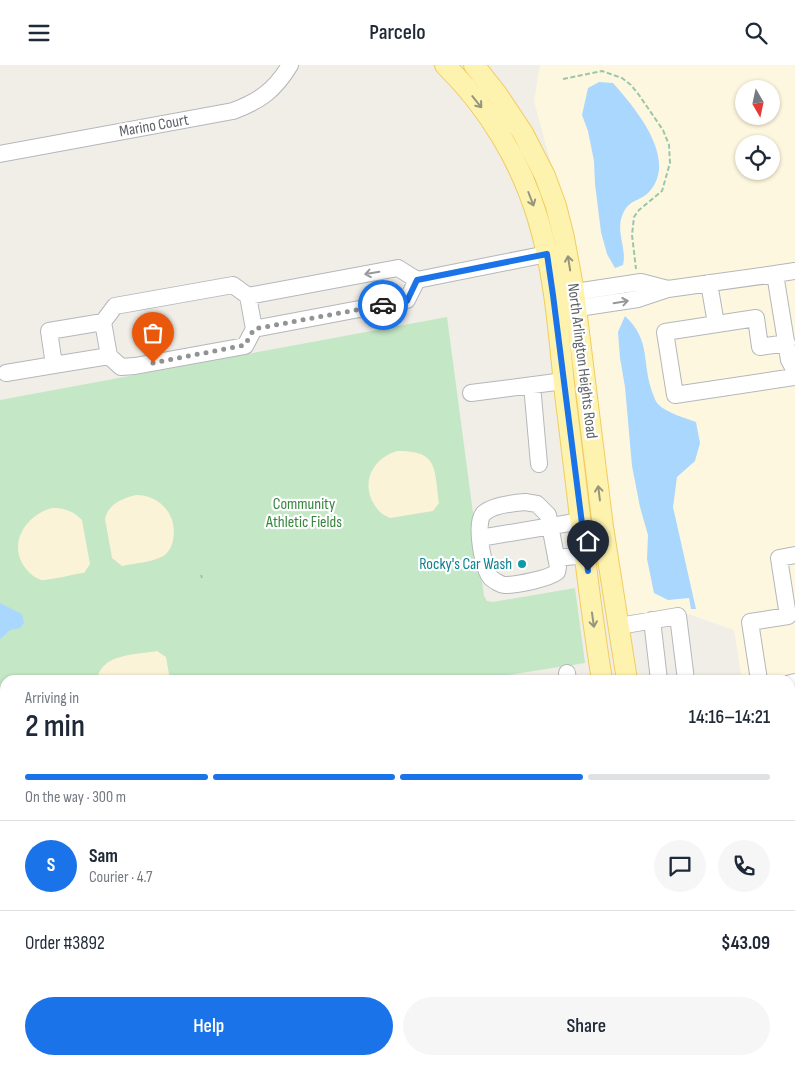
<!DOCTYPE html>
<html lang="en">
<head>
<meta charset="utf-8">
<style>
	:root { --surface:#fff; --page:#f6f6f7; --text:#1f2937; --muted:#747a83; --line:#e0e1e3; --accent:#1a73e8 }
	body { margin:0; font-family:"Sofia Sans Condensed",sans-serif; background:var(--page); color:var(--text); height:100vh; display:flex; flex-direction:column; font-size:19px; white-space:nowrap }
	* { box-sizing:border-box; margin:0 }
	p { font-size:16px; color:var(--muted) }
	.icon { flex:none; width:28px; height:28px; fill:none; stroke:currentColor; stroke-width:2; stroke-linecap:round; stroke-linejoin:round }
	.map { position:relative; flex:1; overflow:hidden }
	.drawer { position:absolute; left:0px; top:610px; width:795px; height:390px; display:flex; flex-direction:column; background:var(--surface); border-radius:15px 15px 0 0; box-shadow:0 1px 4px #0004 }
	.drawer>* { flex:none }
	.needle { width:32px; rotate:171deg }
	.tools { position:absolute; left:735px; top:15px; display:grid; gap:10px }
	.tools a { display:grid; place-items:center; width:45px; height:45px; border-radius:50%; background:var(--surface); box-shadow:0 1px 4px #0004; font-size:25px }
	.pin { position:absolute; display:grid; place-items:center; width:42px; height:42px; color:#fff; margin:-51px -21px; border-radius:50% 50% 50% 0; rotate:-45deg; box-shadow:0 0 5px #0007 }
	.pin .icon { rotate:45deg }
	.courier { position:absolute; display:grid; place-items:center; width:50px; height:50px; margin:-25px; border:4px solid #1a73e8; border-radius:50%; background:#fff; color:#222; box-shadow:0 1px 6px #0007 }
	.summary em { font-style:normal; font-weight:600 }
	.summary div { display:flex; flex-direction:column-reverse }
	.summary { display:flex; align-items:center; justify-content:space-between; height:85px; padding:0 25px }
	h1 { font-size:32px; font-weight:600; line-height:38px }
	.bar { display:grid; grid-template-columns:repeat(4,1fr); gap:8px 5px; align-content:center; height:60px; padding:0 25px }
	.bar i { height:6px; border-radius:4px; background:var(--line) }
	.bar .selected { background:var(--accent) }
	.bar p { grid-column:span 4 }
	.line { display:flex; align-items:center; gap:12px; padding:0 25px; border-top:1px solid var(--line) }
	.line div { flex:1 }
	.round { display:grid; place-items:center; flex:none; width:52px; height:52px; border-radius:26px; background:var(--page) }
	.action { display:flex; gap:10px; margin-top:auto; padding:10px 25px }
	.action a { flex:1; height:58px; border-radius:30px; background:var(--accent); color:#fff; font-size:20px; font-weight:600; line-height:58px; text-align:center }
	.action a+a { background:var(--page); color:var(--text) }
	header { display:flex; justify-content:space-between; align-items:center; height:65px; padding:0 25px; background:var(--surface); font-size:22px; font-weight:600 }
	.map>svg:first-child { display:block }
	.commercial { fill:#fef7df; fill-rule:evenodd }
	.green { fill:#c4e7c5 }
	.sand { fill:#fbf3d8 }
	.water { fill:#a9d7fe }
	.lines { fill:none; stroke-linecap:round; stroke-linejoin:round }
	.minor-casing { stroke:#b4b7bb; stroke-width:18 }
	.major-casing { stroke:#f1cc60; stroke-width:22 }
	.path { stroke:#9bc6a9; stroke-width:2; stroke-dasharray:5 2.5; stroke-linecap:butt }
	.minor { stroke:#fff; stroke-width:16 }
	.major { stroke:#fef3ae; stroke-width:20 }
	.oneway { stroke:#969580 }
	.oneway2 { stroke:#96999c }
	.done { stroke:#919394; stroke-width:5; stroke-dasharray:0 9 }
	.route { stroke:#1a73e8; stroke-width:6 }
	.culture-dot { fill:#0f9aa8; stroke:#fff; stroke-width:2 }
	.labels { text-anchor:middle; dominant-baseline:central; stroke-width:4.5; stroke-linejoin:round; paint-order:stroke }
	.street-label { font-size:16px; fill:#5e6267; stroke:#fff }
	.park-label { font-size:16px; fill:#36863c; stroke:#fff }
	.culture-label { font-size:16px; fill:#0d838f; stroke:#fff; text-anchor:end }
</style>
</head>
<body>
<header><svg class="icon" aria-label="menu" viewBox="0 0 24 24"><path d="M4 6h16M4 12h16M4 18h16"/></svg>Parcelo<svg class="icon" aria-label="search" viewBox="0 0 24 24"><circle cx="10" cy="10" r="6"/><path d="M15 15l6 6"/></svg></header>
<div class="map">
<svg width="795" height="1000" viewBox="0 0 795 1000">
	<rect width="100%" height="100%" fill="#f0eee7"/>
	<!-- commercial -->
	<path class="commercial" d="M540 0H795V664L790 665V615H742L734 565 688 549 631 558 621 532 580 206 534 36ZM744 24H771V51H744ZM744 79H771V106H744Z
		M294 995H667L668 1000H295Z"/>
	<!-- green -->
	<path class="green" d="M447 252 484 531 487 536 493 537 575 523 585 598 475 615H5V794H0V335Z"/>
	<!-- sand -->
	<path class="sand" d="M397 386C439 385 434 404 439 438L433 446 390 453C387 451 383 450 380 447 359 425 368 395 397 386Z
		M136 430C160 430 178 450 173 475 172 480 170 485 166 489 157 497 135 498 122 501L112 493 105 454C108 439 123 433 136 430Z
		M52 443C65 443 73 446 82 455L90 499 84 508C73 509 52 515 42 515 37 514 30 509 27 505 6 481 25 450 52 443Z
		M157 586 166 592 170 615H97C101 588 136 590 157 586Z"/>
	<!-- water -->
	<path class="water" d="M599 17 613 18C635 43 679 94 649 127 638 138 629 133 622 151 616 168 627 184 623 200L615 203 607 189 601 167 595 119 594 96 588 66 582 50 588 23Z
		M625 251C652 276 641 298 653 329 654 332 656 337 658 339 666 348 686 353 696 357L700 378 695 396 677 412 673 442 696 544H691L689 533 668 535 654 528 647 494 648 470 640 442 632 401 625 322 620 293 618 267Z
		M0 538 22 549 24 558 20 563 10 565 0 574Z
		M0 705C3 722 12 748 0 762Z"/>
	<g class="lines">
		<!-- minor casing -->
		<g class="minor-casing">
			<path id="minor" d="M0 89 233 46C260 36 275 25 290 0
				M775 209 795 206
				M709 218 716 259
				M562 229 641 217 668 224
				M248 231 254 264 245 281 135 301 121 302 109 291 103 257 115 241 233 220 248 231 398 203 417 215 547 189
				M565 245 638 234 668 224 775 209 789 295 795 306
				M103 257 49 266 54 300 109 291
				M254 264 407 235 417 215
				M787 278 760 282 756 253 665 267 675 330 794 312
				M6 308 54 300
				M532 320 539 399
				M471 328 564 316
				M525 437 537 439 548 450 558 502 557 507C548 514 516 520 505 520 502 520 494 516 491 513 483 504 474 457 484 448 493 440 513 438 525 437Z
				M480 473 581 456
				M556 493 586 490
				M652 555 659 615
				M619 561 678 551 686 615
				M567 608 568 615
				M759 615 750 557 788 551 779 493 795 490
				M790 618 795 617
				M790 913 795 912
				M80 995 81 1000
				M221 995 222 1000
				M309 995 310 1000
				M534 995 535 1000
				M600 995 601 1000
				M357 1000V995
				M403 1000V995
				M625 1000 649 995"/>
		</g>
		<!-- major casing -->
		<g class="major-casing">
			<path id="major" d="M445 0C488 42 521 97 538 154 556 213 559 276 566 337 578 430 587 523 602 615
				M474 0 497 29 523 68 545 111 556 141 564 173 574 227 603 462 627 615
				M790 674 795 673
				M790 694 795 693
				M0 818 5 817
				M676 995 677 1000
				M697 995V1000"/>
		</g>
		<!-- path -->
		<path class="path" d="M563 14 602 6 622 13 631 20 639 30 663 65 669 80 670 98 662 126 639 145 634 152 632 170 636 204
			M201 510 202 513"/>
		<!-- minor -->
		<use href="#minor" class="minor"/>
		<!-- major -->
		<use href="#major" class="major"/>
	</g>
	<!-- one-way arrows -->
	<defs><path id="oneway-shaft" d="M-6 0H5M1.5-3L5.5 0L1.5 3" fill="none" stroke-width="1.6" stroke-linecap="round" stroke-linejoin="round" transform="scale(1.25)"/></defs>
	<g class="oneway">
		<use href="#oneway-shaft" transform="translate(477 37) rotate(51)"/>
		<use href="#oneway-shaft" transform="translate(531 134) rotate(69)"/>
		<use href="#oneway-shaft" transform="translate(569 198) rotate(-99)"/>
		<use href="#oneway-shaft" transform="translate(599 428) rotate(-97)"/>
		<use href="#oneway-shaft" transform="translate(593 555) rotate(82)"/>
	</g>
	<g class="oneway2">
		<use href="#oneway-shaft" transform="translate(372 208) rotate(170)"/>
		<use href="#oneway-shaft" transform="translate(621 237) rotate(-9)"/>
	</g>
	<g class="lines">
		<!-- done -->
		<path class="done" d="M153 298 245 280 254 264 383 240"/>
		<!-- route -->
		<path class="route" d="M383 240 407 236 417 215 547 189 553 230 588 506"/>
	</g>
	<!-- markers -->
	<circle class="culture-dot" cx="522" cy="499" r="5"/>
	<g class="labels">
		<!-- street labels -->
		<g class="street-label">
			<text transform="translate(154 61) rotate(-10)">Marino Court</text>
			<text transform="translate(582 296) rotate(83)">North Arlington Heights Road</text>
		</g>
		<!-- park labels -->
		<g class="park-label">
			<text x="304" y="439">Community<tspan x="304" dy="18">Athletic Fields</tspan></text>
		</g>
		<!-- culture labels -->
		<g class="culture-label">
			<text x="512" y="499">Rocky's Car Wash</text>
		</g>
	</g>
</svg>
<div class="tools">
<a><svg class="needle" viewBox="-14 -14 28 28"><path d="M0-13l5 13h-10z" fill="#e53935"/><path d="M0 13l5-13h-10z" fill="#747a83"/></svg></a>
<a><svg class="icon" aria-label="locate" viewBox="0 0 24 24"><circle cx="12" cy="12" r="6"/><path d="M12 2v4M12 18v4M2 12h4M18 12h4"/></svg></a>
</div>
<div class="pin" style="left:153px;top:298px;background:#ea580c"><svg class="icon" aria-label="bag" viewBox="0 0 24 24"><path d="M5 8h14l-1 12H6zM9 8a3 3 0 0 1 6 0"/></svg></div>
<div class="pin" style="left:588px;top:506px;background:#1f2937"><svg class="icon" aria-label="home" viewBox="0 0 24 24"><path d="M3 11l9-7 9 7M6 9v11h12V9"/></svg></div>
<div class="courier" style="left:383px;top:240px"><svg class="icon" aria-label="car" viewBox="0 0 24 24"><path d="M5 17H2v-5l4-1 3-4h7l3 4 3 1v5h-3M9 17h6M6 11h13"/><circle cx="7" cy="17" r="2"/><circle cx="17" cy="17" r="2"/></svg></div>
<section class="drawer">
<div class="summary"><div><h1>2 min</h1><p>Arriving in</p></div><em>14:16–14:21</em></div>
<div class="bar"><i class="selected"></i><i class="selected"></i><i class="selected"></i><i></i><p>On the way · 300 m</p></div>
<div class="line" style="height:90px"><b class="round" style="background:var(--accent);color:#fff">S</b><div><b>Sam</b><p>Courier · 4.7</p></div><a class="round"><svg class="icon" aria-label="chat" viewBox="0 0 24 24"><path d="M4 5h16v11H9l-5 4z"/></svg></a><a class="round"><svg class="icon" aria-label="phone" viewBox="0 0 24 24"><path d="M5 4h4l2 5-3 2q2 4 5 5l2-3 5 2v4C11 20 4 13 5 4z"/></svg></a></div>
<div class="line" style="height:65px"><div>Order #3892</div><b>$43.09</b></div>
<div class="action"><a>Help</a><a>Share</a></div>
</section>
</div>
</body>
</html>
